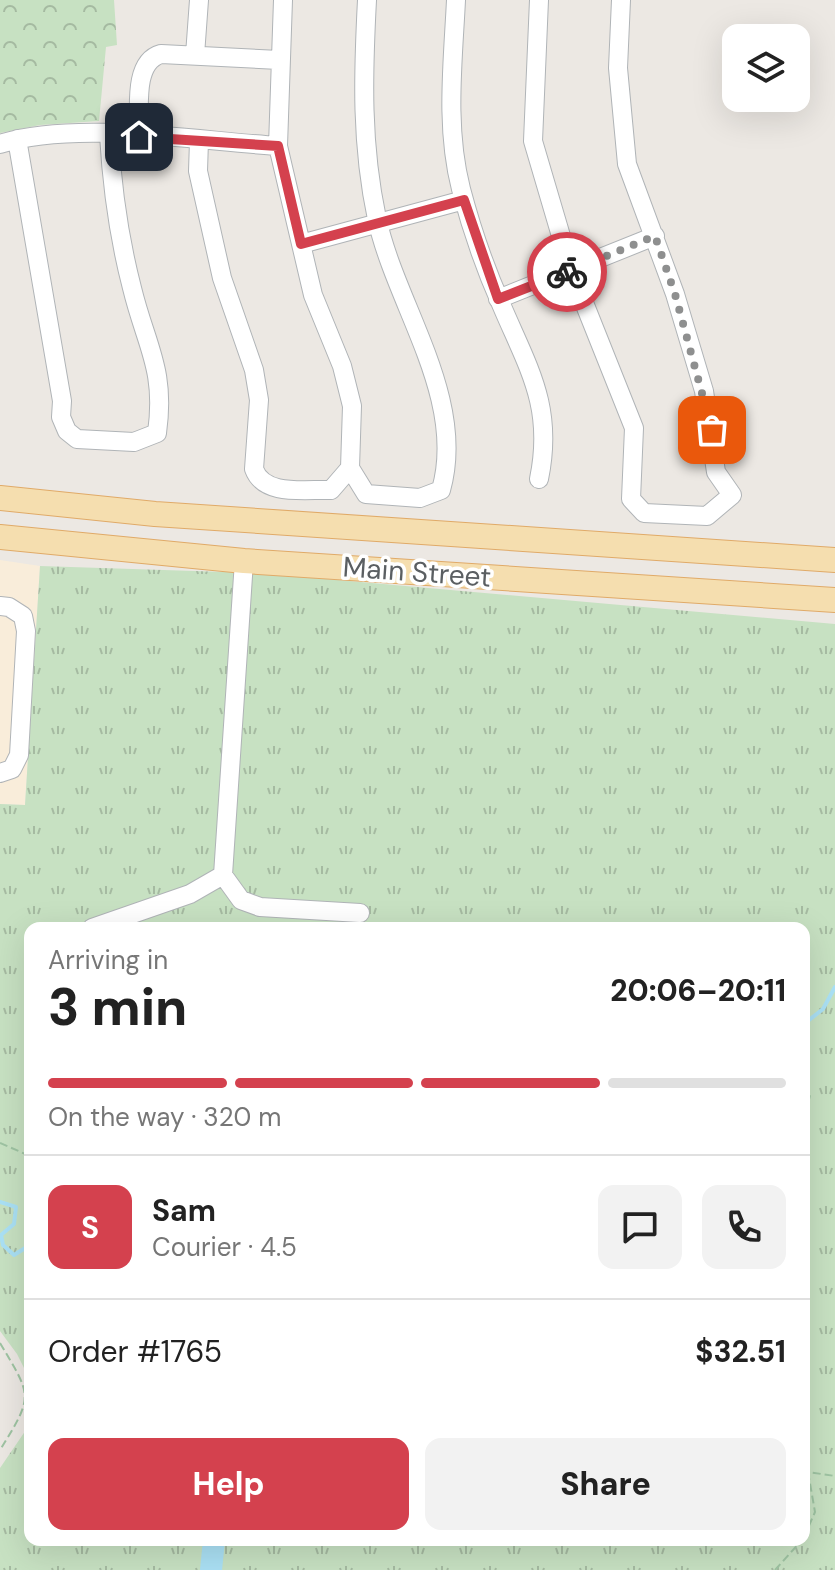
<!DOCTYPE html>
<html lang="en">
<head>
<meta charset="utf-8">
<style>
	:root { --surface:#fff; --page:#f2f2f2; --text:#222; --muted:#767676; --line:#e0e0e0; --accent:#d4414e }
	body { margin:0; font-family:"DM Sans",sans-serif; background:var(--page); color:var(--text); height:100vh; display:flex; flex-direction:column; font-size:30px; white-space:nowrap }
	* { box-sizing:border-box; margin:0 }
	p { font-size:26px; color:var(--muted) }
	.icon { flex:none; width:44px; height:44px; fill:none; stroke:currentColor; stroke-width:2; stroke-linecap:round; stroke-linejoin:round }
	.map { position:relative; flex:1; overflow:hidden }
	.panel { position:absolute; left:24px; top:922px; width:786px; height:624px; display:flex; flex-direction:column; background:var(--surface); border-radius:16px; box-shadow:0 8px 32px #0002 }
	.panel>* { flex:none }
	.tools { position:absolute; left:722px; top:24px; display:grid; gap:16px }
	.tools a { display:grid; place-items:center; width:88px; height:88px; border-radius:16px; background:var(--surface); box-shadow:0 8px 32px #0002; font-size:40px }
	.pin { position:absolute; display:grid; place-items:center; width:68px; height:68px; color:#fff; margin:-34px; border-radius:16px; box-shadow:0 4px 12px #0006 }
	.courier { position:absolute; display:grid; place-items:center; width:80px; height:80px; margin:-40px; border:6px solid #d4414e; border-radius:50%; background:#fff; color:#222; box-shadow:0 2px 10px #0007 }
	.overview em { font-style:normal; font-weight:800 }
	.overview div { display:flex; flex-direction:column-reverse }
	.overview { display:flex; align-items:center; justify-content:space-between; height:136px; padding:0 24px }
	h1 { font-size:52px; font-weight:800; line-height:60px }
	.bar { display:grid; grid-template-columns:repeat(4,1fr); gap:12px 8px; align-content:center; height:96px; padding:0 24px }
	.bar i { height:10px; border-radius:6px; background:var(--line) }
	.bar .selected { background:var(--accent) }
	.bar p { grid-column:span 4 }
	.line { display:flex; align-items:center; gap:20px; padding:0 24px; border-top:2px solid var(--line) }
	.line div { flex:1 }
	.round { display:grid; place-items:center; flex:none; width:84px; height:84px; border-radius:16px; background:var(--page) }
	.cta { display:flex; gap:16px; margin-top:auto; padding:16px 24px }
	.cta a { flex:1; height:92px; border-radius:16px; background:var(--accent); color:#fff; font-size:32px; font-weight:800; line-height:92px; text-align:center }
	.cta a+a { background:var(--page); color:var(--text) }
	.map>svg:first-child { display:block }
	.commercial { fill:#f9edda }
	.grass { fill:url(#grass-tufts) }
	.forest { fill:url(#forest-crowns) }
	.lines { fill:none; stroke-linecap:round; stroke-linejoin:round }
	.stream { stroke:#aae0f4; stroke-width:4 }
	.river { stroke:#aae0f4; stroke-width:22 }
	.minor-casing { stroke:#b0b4b7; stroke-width:20 }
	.major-casing { stroke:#e0aa68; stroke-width:26 }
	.path { stroke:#9ec3a2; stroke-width:2; stroke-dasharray:8 4; stroke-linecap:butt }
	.minor { stroke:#fff; stroke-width:18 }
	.major { stroke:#f5deaf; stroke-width:24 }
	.done { stroke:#8e8f8f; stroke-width:8; stroke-dasharray:0 14.4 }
	.route { stroke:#d4414e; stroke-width:10 }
	.labels { text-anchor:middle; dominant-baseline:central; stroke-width:7; stroke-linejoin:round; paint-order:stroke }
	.street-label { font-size:28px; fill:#5b5f62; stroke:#fff }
</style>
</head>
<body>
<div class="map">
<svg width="835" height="1570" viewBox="0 0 835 1570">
	<defs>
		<pattern id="grass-tufts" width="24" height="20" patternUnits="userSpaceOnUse" patternTransform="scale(2)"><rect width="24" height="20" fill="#c7e1c2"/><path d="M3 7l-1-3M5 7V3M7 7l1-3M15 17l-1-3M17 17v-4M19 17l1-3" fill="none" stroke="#a5baa1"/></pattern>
		<pattern id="forest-crowns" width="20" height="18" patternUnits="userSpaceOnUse" patternTransform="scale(2)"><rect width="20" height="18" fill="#c7e1c2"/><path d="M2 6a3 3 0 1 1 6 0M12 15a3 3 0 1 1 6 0" fill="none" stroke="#a5baa1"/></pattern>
	</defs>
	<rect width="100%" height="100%" fill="#ece8e3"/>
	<!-- commercial -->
	<path class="commercial" d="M0 560 40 566 25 805 0 804Z"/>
	<!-- grass -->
	<path class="grass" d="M40 566 259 573 835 624V1570H0V1468L30 1424V1540H804V928H30V1380L17 1354 0 1331V804L25 805Z"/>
	<!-- forest -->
	<path class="forest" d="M0 0H114L117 45 106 47 99 121 40 125 0 133Z"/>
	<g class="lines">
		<!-- stream -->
		<path class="stream" d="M804 1024 823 1009 835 987
			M0 1202 16 1207 14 1224 1 1235 3 1245 14 1255 30 1245"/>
		<!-- river -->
		<path class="river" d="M211 1570 214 1540"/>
		<!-- minor casing -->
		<g class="minor-casing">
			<path id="minor" d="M283 0 278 146 313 295 342 366 352 406 350 468
				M456 0C453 62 445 127 461 189 471 227 485 268 501 304 528 368 554 406 539 479
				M539 0 533 141 571 270 634 428 631 499 644 513 707 516 732 495 716 472 704 391 675 294 627 164 618 68 621 0
				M195 55 199 0
				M139 137C140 112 132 62 161 54L279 60
				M17 139 62 401 61 417 67 431 77 439 134 442 157 433C166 369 146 346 132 288 119 238 112 187 109 135
				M199 141 198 171 222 278 254 370 259 400 254 469C264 497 306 489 331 490L350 468
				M0 144C75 120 198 141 278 146
				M301 244 464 200
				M498 299 655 236
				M350 468 366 494 420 498 441 490C467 398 396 306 377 219 361 144 363 76 367 0
				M0 606 9 607 23 616 26 631 19 755 12 769 0 773
				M223 875 241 900 260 907 360 913
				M92 928 190 894 223 875 244 561"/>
		</g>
		<!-- major casing -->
		<g class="major-casing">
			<path id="major" d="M0 498 155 514 835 560
				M0 537 244 561 835 600"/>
		</g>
		<!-- path -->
		<path class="path" d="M804 1085 810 1095 804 1123
			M0 1143 30 1156
			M0 1343C32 1397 34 1395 0 1450
			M804 1466 808 1472 835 1476
			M804 1537 815 1512 808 1472
			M775 1570 802 1540"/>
		<!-- minor -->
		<use href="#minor" class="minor"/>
		<!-- major -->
		<use href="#major" class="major"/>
	</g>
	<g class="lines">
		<!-- done -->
		<path class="done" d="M567 272 655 236 675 294 712 430"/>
		<!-- route -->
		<path class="route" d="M139 137 278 146 301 244 464 200 498 299 567 272"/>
	</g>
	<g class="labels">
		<!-- street labels -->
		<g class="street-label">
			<text transform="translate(417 572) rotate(4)">Main Street</text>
		</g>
	</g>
</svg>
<div class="tools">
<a><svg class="icon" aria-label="layers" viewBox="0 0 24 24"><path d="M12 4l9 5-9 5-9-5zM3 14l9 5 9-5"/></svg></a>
</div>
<div class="pin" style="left:712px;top:430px;background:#ea580c"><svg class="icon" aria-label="bag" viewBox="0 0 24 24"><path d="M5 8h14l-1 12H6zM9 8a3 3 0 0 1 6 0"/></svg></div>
<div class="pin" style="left:139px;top:137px;background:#1f2937"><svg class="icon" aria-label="home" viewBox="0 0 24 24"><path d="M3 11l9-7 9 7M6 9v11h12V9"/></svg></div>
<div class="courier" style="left:567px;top:272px"><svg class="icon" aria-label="bike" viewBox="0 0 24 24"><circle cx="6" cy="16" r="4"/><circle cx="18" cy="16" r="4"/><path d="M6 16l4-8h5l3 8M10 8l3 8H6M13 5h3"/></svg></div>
<section class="panel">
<div class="overview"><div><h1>3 min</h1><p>Arriving in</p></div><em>20:06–20:11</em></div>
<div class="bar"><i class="selected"></i><i class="selected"></i><i class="selected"></i><i></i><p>On the way · 320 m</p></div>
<div class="line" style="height:144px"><b class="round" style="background:var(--accent);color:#fff">S</b><div><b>Sam</b><p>Courier · 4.5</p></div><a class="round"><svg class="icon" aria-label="chat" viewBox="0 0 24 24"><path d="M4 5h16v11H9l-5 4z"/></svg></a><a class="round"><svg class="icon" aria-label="phone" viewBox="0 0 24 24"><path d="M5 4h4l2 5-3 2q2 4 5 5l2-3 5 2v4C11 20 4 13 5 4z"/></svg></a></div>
<div class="line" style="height:104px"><div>Order #1765</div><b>$32.51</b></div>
<div class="cta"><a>Help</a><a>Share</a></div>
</section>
</div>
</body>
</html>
